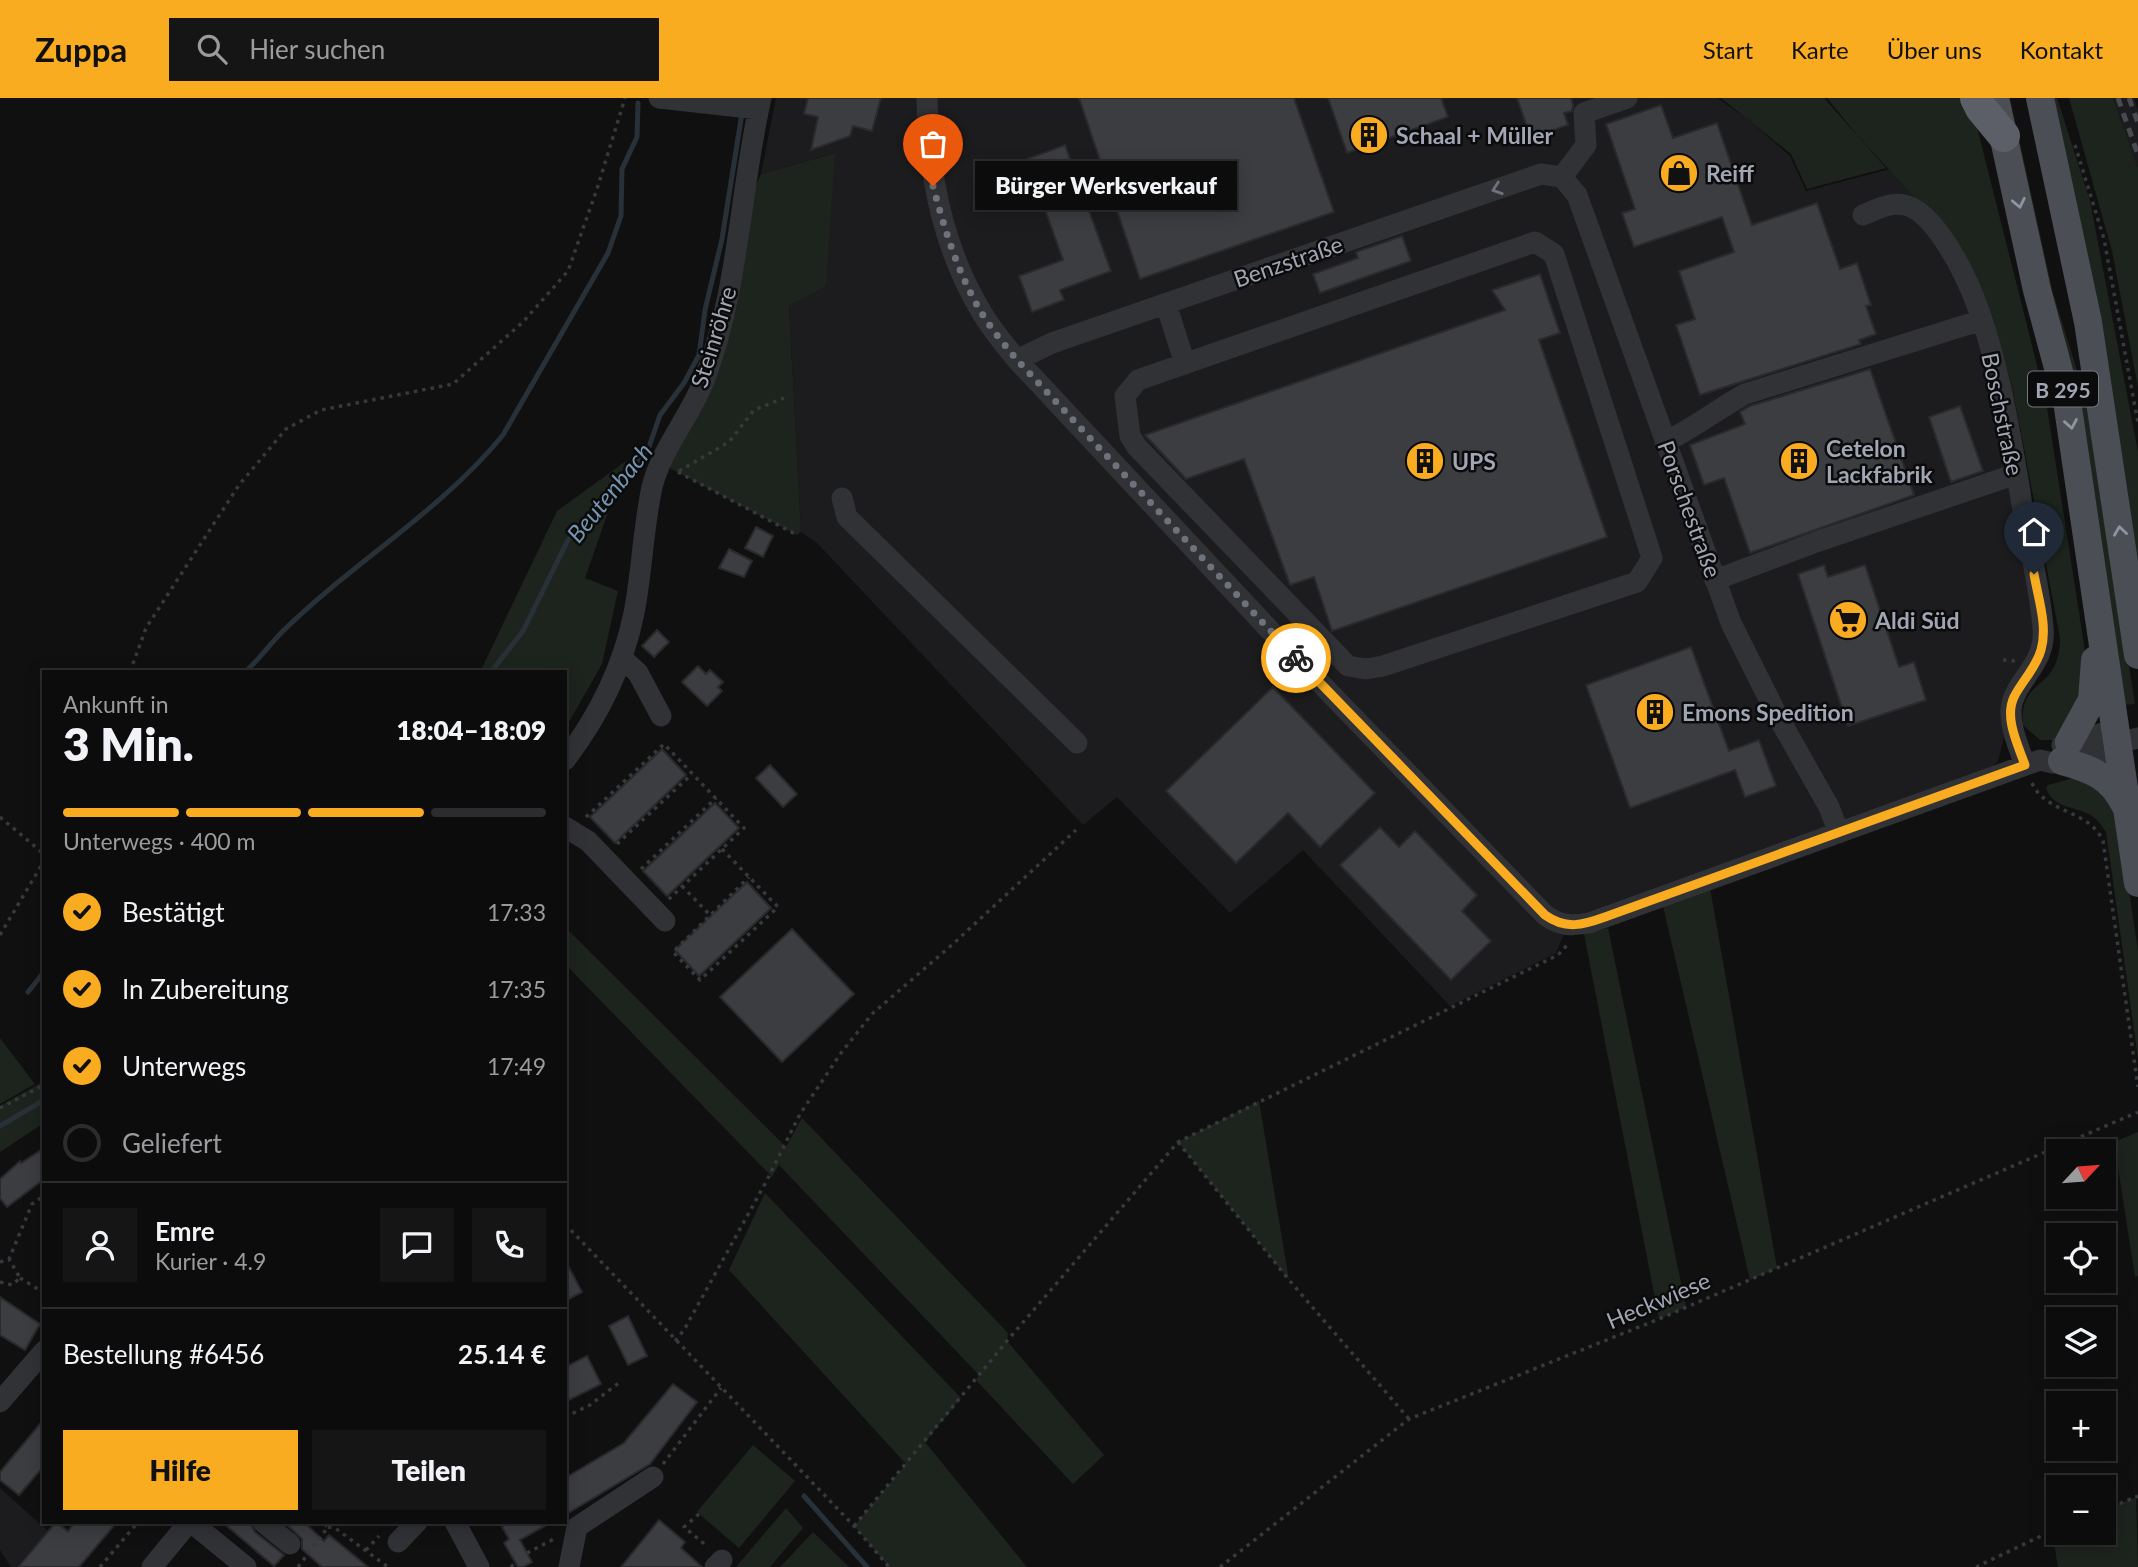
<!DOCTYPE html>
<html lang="de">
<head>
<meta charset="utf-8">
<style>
	:root { --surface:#0c0c0d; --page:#151516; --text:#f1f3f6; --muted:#9a9b9d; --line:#2c2c2e; --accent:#f9ac20 }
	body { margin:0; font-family:Lato,sans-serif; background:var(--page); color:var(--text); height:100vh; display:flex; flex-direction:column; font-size:26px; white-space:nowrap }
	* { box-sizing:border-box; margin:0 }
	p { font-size:23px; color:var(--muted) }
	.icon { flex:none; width:38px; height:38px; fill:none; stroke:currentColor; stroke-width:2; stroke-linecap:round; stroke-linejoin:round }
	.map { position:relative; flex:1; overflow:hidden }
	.panel { position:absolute; left:42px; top:572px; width:525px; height:854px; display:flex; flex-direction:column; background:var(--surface); border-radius:0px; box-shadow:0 4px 18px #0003,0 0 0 2px var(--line) }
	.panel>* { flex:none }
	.needle { width:46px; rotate:64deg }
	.controls { position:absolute; left:2046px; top:1041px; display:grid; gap:14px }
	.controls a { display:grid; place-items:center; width:70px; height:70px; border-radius:0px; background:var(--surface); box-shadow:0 4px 18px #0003,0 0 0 2px var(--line); font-size:35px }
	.pin { position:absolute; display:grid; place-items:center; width:60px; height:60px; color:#fff; margin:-72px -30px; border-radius:50% 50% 50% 0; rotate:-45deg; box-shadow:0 0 7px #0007 }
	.pin .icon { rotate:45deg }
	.courier { position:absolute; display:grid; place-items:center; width:70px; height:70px; margin:-35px; border:5px solid #f9ac20; border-radius:50%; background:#fff; color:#222; box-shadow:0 2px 9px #0007 }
	.bubble { position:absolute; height:49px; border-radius:0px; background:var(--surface); box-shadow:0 4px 18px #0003,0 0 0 2px var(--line); font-size:23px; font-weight:800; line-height:49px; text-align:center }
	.headline em { font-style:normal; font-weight:800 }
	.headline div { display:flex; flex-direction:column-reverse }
	.headline { display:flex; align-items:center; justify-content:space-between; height:119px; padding:0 21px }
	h1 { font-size:46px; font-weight:800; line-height:52px }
	.bar { display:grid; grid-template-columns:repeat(4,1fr); gap:10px 7px; align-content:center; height:84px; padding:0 21px }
	.bar i { height:9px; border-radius:5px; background:var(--line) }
	.bar .active { background:var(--accent) }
	.bar p { grid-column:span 4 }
	.line { display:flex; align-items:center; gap:18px; padding:0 21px; border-top:2px solid var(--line) }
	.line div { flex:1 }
	.round { display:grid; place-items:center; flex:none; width:74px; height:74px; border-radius:0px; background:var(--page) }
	ol { padding:0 21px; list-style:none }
	li { display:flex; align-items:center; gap:21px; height:77px }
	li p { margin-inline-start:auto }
	li .icon { padding:7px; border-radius:50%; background:var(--accent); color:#111; stroke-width:4 }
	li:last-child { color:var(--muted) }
	li i { width:38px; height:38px; border:4px solid var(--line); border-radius:50% }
	.action { display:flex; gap:14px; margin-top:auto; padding:14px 21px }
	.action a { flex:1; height:80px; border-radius:0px; background:var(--accent); color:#111; font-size:28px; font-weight:800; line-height:80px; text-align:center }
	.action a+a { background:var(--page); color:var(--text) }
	header { display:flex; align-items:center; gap:42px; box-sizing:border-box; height:98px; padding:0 35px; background:var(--accent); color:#111 }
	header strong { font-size:33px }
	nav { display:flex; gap:38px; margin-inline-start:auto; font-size:24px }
	.search { width:490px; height:63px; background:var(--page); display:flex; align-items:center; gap:18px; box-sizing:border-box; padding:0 24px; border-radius:0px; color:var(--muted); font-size:26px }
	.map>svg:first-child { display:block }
	.built { fill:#1c1c1e }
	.green { fill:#1c241d }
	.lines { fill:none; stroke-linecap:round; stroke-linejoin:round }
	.stream { stroke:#283137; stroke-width:5 }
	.building { fill:#3c3d41; stroke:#2a2a2d; stroke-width:2 }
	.path { stroke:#36393d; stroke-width:3.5; stroke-dasharray:3.5 5; stroke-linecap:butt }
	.minor { stroke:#313236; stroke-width:21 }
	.major { stroke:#4c4e55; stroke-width:28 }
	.highway { stroke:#5c5f67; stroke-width:32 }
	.rail { stroke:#474a4f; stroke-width:5; stroke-dasharray:9 7; stroke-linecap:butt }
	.oneway { stroke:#6e727b }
	.oneway2 { stroke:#8f94a0 }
	.done { stroke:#6e727a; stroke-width:7; stroke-dasharray:0 12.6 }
	.route { stroke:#f9ac20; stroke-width:9 }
	.labels { text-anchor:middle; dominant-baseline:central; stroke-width:5; stroke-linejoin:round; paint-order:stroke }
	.shield { fill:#0b0b0c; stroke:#737881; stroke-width:2 }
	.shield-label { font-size:21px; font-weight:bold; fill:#a0a6b3 }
	.poi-label { font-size:23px; font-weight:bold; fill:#a0a6b3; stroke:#0b0b0c; text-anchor:start }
	.street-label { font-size:23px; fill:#a0a6b3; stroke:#0b0b0c }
	.water-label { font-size:24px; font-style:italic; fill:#7495b0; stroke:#0b0b0c }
</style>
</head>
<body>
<header>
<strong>Zuppa</strong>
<div class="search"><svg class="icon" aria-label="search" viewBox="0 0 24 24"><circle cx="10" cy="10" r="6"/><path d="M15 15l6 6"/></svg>Hier suchen</div>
<nav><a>Start</a><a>Karte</a><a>Über uns</a><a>Kontakt</a></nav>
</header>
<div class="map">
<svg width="2138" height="1469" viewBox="0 0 2138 1469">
	<rect width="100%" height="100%" fill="#101011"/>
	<!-- built -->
	<path class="built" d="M776 0H1717L1745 19 1790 58 1806 93 1890 71 1948 136 1992 219 2012 287 2031 393 2013 397 2036 543 2002 626 2004 640 1998 663 1990 671 1604 810 1563 838 1556 855 1450 908 1303 752 1230 815 1117 699 1083 727 816 444 801 434 789 208 834 55 761 76Z
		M2113 0H2134L2138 11V70Z
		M0 1390 48 1433 16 1469H11L0 1452Z"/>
	<!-- green -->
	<path class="green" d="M1721 0H1824L1886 70 1807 91 1791 56Z
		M1827 0H1965L1974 17 2046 303 2088 572 2086 598 2054 642H2040L2023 627C2018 578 2060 595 2060 540L2012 287 1992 219 1948 136 1857 37Z
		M2005 0H2010L2053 195 2088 308 2135 606 2123 607Z
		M2052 0H2057L2090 103 2138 354V490Z
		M2069 0H2113L2138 70V289L2112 153Z
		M835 55 826 188 789 208 801 434 797 437 660 365 709 283 754 91 761 76Z
		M626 363 585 480 618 493 602 566 565 631V574H480L557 413Z
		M2077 679 2099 685 2118 718 2138 853V960L2106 734C2103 730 2099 724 2095 720 2079 707 2054 713 2046 690L2048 687Z
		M1710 790 1777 1170 1750 1182 1663 808Z
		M565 829 786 1049 802 1020 1008 1235 1007 1243 1104 1357 1073 1386 976 1282 979 1277 779 1067 772 1079 565 866Z
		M1608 830 1686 1209 1659 1221 1584 836Z
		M0 940 35 986 0 1006Z
		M44 983V1025L0 1054V1008Z
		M1259 1003 1289 1182 1178 1044Z
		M2138 1034V1178L2135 1179 2114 1044Z
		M765 1095 961 1300 925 1344 1027 1469H889L854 1428 906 1366 729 1172Z
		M753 1347 795 1383 739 1450 697 1414Z
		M2136 1399 2138 1469H2058L2052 1433 2058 1430V1435H2104V1412Z
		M786 1410 803 1430 770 1469H736Z
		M813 1434 849 1469H780Z"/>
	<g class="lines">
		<!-- stream -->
		<path class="stream" d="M245 574C259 562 269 547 282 534 352 465 440 414 503 337L608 155 621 118 622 71 637 39 638 5
			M491 574 523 533 568 442 592 420 607 392 636 367 649 349 660 317 684 285 699 257 705 212 722 141 742 15
			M28 894 44 874
			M0 1028 44 1002
			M804 1398 867 1469"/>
	</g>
	<!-- building -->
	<path class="building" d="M808 0H881L872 33 853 28 850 38 811 52 818 19 804 16Z
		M1079 0H1294L1334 114 1140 181Z
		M1328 0H1441L1448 19 1347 55Z
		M1517 0H1571L1573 7 1572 13 1564 15 1568 27 1531 40Z
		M1661 7 1673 40 1717 25 1752 127 1817 105 1840 171 1857 165 1871 207 1866 208 1876 236 1859 242 1861 246 1700 297 1676 227 1695 221 1679 173 1734 154 1722 119 1634 149 1622 115 1635 111 1606 26Z
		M1065 47 1111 173 1060 192 1064 202 1032 214 1019 178 1063 162 1027 61Z
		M1402 138 1411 163 1320 195 1313 176 1358 160 1356 154Z
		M1540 176 1560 235 1539 242 1607 439 1332 533 1314 479 1290 487 1244 361 1186 381 1145 337 1505 212 1492 192Z
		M1870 271 1914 397 1750 455 1724 380 1704 387 1690 347 1745 326 1740 314 1750 308Z
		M1960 308 1983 373 1951 384 1929 319Z
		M756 429 773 438 763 459 745 450Z
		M729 451 752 463 744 479 719 470Z
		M1824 467 1828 479 1865 467 1899 569 1914 564 1926 602 1848 628 1798 476Z
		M657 532 669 544 654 559 642 548Z
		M1691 549 1729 653 1759 642 1776 688 1745 699 1735 672 1630 710 1586 587Z
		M698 568 706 576 710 572 723 584 718 589 722 593 707 608 682 584Z
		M1273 589 1375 695 1320 749 1288 715 1236 765 1166 693Z
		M662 651 686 677 615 745 590 719Z
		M770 667 797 696 783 709 756 680Z
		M715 705 739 730 667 798 643 773Z
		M1380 729 1399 749 1415 733 1477 797 1462 813 1491 843 1451 882 1340 767Z
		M747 784 771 810 699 878 675 852Z
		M792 831 854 896 782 964 720 899Z
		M44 1050V1081L7 1109 0 1100V1081L20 1063 21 1065Z
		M565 1162 582 1194 565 1203Z
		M0 1199 40 1226 25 1252 0 1237Z
		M628 1218 647 1258 628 1267 609 1228Z
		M587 1258 601 1286 565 1304V1269Z
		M673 1286 697 1304 650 1366 565 1417V1380L624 1345Z
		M44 1321V1368L19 1397 0 1382V1374Z
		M659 1422 685 1444 681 1450 702 1469H621Z
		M56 1424 68 1433 75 1424H117L79 1469H18Z
		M222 1424H250L255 1434 284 1457 274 1468Z
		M284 1424H304L324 1443 329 1437 368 1469H322L302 1451V1441Z
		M510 1424H552L520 1442 532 1464 523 1469H518L504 1445 509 1441 502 1429Z"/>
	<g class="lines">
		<!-- path -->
		<path class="path" d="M2075 47 2104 141 2138 325
			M679 373 729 344 754 312 784 300
			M678 374 797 437
			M2003 562 2015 563
			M130 574 146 530 239 387 286 331 321 312 453 286 523 224 568 173 597 91 625 0
			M2032 685C2046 716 2089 711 2103 743L2138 989
			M0 719 44 756
			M586 719 664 646 744 730 668 802
			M617 746 692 676
			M722 751 778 809 700 882 673 854 749 779
			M641 771 716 700
			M682 788 710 817
			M0 837 44 763
			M0 1010 44 987
			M1178 1044 1289 1182 1409 1321
			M565 1126 854 1428 889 1469
			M0 1164 9 1161 32 1106 44 1098
			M20 1180 44 1195
			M0 1184 12 1187 20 1180 9 1161
			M565 1212H566
			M675 1243 684 1232 766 1084 800 1016 841 955 872 916 953 846 1076 732
			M565 1319 590 1307 620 1284
			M663 1366 721 1290
			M2104 1412 2138 1398
			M699 1416 684 1429 708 1449
			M854 1428 1007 1243 1178 1044 1558 857 1569 845
			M328 1429 335 1430 388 1469
			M366 1452 379 1438
			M527 1455 556 1440
			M100 1469 138 1424
			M298 1469 328 1429 322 1424
			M511 1469 515 1465
			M1220 1469 1409 1321 1659 1221 2138 1014
			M1976 1469 2058 1430"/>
		<!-- minor -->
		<path class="minor" d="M659 0 758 11
			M927 0C928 76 942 149 982 215 992 232 1005 247 1017 262L1295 559 1545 817C1560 828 1571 828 1589 825L2040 662 2053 665 2093 656 2109 653 2118 645 2138 640
			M1562 79 1586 47 1584 15 1627 0
			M1863 117C1875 112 1890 104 1904 107 1934 112 1965 176 1975 202 2001 270 2012 347 2024 419 2031 455 2040 493 2043 529 2047 567 2014 582 2011 611 2010 631 2019 649 2025 667
			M1535 144 1554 156 1652 460 1637 484 1383 568 1366 571 1348 568 1137 349 1130 338 1125 298 1138 282Z
			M1166 206 1185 266
			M1017 262 1052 245 1541 76 1562 79 1577 97 1731 525 1777 617 1829 709 1839 735
			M1665 344C1694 330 1718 311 1745 296L1982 222
			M842 400 847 419 1077 645
			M1715 482 1819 443 2016 376
			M623 561 638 575 661 618
			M2062 647 2106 634 2118 645
			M565 662C598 619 623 569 634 515 642 474 643 431 652 389 662 349 691 318 705 280 739 190 740 92 761 0
			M565 729 588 743 665 823
			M0 1304 44 1253
			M191 1424 246 1469
			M263 1424 290 1446
			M455 1424 479 1469
			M398 1444 417 1424
			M152 1469 189 1424
			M569 1469 577 1429 653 1379
			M715 1469 722 1462"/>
		<!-- major -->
		<path class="major" d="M1995 0 2037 192 2067 303 2138 785
			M2040 0 2088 224 2138 557
			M2069 644 2092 602 2095 562
			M2062 663C2091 671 2111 678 2125 707"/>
		<!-- highway -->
		<path class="highway" d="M1976 0 1981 10 2004 38"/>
		<!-- rail -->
		<path class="rail" d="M2118 0 2138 57
			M2129 0 2138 25"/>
	</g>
	<!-- one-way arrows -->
	<defs><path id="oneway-chevron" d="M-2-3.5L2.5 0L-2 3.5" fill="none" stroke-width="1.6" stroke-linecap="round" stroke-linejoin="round" transform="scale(1.75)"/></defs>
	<use class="oneway" href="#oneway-chevron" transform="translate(1497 91) rotate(161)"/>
	<g class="oneway2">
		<use href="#oneway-chevron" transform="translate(2019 105) rotate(78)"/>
		<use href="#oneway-chevron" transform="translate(2071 326) rotate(80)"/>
		<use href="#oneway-chevron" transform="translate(2120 433) rotate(-98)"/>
	</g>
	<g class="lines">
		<!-- done -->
		<path class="done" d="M933 88C945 133 958 175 981 214 991 231 1005 247 1017 262L1296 560"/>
		<!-- route -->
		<path class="route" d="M1296 560 1545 817C1566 832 1583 827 1605 819L2025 667C2018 647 2004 620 2014 599 2022 583 2036 570 2041 552 2048 528 2038 500 2034 476"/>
	</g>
	<!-- icons -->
	<defs>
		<g id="building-disc" transform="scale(2.0125)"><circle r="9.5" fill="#f9ac20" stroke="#0b0b0c"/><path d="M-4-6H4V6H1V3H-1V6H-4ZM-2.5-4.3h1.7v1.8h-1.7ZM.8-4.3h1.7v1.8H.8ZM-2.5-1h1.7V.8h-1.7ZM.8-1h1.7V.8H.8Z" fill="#111"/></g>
		<g id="shop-disc" transform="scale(2.0125)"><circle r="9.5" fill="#f9ac20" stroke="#0b0b0c"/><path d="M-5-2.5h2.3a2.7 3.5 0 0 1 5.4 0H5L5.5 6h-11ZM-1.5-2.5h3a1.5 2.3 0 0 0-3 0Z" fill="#111"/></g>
		<g id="supermarket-disc" transform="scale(2.0125)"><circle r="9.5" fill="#f9ac20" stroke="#0b0b0c"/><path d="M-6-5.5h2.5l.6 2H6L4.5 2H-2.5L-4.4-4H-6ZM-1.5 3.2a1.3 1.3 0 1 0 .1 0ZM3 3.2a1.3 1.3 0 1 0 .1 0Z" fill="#111"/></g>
	</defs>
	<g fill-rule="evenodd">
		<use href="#building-disc" x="1369" y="37"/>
		<use href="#shop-disc" x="1679" y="75"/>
		<use href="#building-disc" x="1425" y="363"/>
		<use href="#building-disc" x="1799" y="363"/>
		<use href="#supermarket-disc" x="1848" y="522"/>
		<use href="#building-disc" x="1655" y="614"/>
	</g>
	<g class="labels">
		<!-- shield labels -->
		<rect class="shield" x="2028" y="273.5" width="70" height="35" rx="5"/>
		<g class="shield-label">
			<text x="2063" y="291">B 295</text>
		</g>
		<!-- poi labels -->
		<g class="poi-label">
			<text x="1396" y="37">Schaal + Müller</text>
			<text x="1706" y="75">Reiff</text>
			<text x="1826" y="350">Cetelon<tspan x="1826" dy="26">Lackfabrik</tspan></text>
			<text x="1452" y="363">UPS</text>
			<text x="1875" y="522">Aldi Süd</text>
			<text x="1682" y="614">Emons Spedition</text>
		</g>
		<!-- street labels -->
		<g class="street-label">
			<text transform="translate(1288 163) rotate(-19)">Benzstraße</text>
			<text transform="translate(713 239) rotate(-73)">Steinröhre</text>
			<text transform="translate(2003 316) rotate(78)">Boschstraße</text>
			<text transform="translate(1690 411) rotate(70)">Porschestraße</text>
			<text transform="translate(1658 1202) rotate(-23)">Heckwiese</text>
		</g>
		<!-- water labels -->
		<g class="water-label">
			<text transform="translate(609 394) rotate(-51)">Beutenbach</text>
		</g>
	</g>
</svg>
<div class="controls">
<a><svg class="needle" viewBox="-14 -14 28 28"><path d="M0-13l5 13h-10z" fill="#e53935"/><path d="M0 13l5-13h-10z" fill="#9a9b9d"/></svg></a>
<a><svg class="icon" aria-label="locate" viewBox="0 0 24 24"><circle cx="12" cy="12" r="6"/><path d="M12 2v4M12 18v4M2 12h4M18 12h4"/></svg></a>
<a><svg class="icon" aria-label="layers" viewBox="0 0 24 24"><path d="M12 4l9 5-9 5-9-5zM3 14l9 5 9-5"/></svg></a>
<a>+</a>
<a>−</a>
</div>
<div class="pin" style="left:933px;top:88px;background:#ea580c"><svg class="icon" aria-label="bag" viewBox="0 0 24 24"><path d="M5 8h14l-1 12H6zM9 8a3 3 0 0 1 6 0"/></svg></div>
<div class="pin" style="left:2034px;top:476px;background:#1f2937"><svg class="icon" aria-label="home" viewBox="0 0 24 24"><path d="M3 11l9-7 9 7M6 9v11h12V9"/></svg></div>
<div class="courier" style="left:1296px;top:560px"><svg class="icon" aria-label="bike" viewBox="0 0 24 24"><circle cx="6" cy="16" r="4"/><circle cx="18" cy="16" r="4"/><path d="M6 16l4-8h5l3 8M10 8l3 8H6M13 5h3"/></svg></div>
<div class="bubble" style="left:975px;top:63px;width:262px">Bürger Werksverkauf</div>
<section class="panel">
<div class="headline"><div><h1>3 Min.</h1><p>Ankunft in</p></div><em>18:04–18:09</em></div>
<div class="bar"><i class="active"></i><i class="active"></i><i class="active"></i><i></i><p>Unterwegs · 400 m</p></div>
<ol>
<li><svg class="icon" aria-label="check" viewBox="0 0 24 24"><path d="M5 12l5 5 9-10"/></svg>Bestätigt<p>17:33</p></li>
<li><svg class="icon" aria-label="check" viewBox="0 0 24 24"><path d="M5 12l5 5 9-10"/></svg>In Zubereitung<p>17:35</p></li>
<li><svg class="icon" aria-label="check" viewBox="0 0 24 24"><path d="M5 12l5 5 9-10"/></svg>Unterwegs<p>17:49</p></li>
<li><i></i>Geliefert</li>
</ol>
<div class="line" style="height:126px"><a class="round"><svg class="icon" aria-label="person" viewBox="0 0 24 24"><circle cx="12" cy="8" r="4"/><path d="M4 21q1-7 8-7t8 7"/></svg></a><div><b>Emre</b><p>Kurier · 4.9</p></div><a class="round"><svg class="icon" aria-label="chat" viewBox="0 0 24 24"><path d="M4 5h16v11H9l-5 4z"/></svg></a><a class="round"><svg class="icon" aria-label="phone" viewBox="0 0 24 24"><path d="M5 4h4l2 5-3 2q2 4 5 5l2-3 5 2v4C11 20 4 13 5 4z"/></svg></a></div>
<div class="line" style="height:91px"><div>Bestellung #6456</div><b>25.14 €</b></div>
<div class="action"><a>Hilfe</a><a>Teilen</a></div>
</section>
</div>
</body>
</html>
